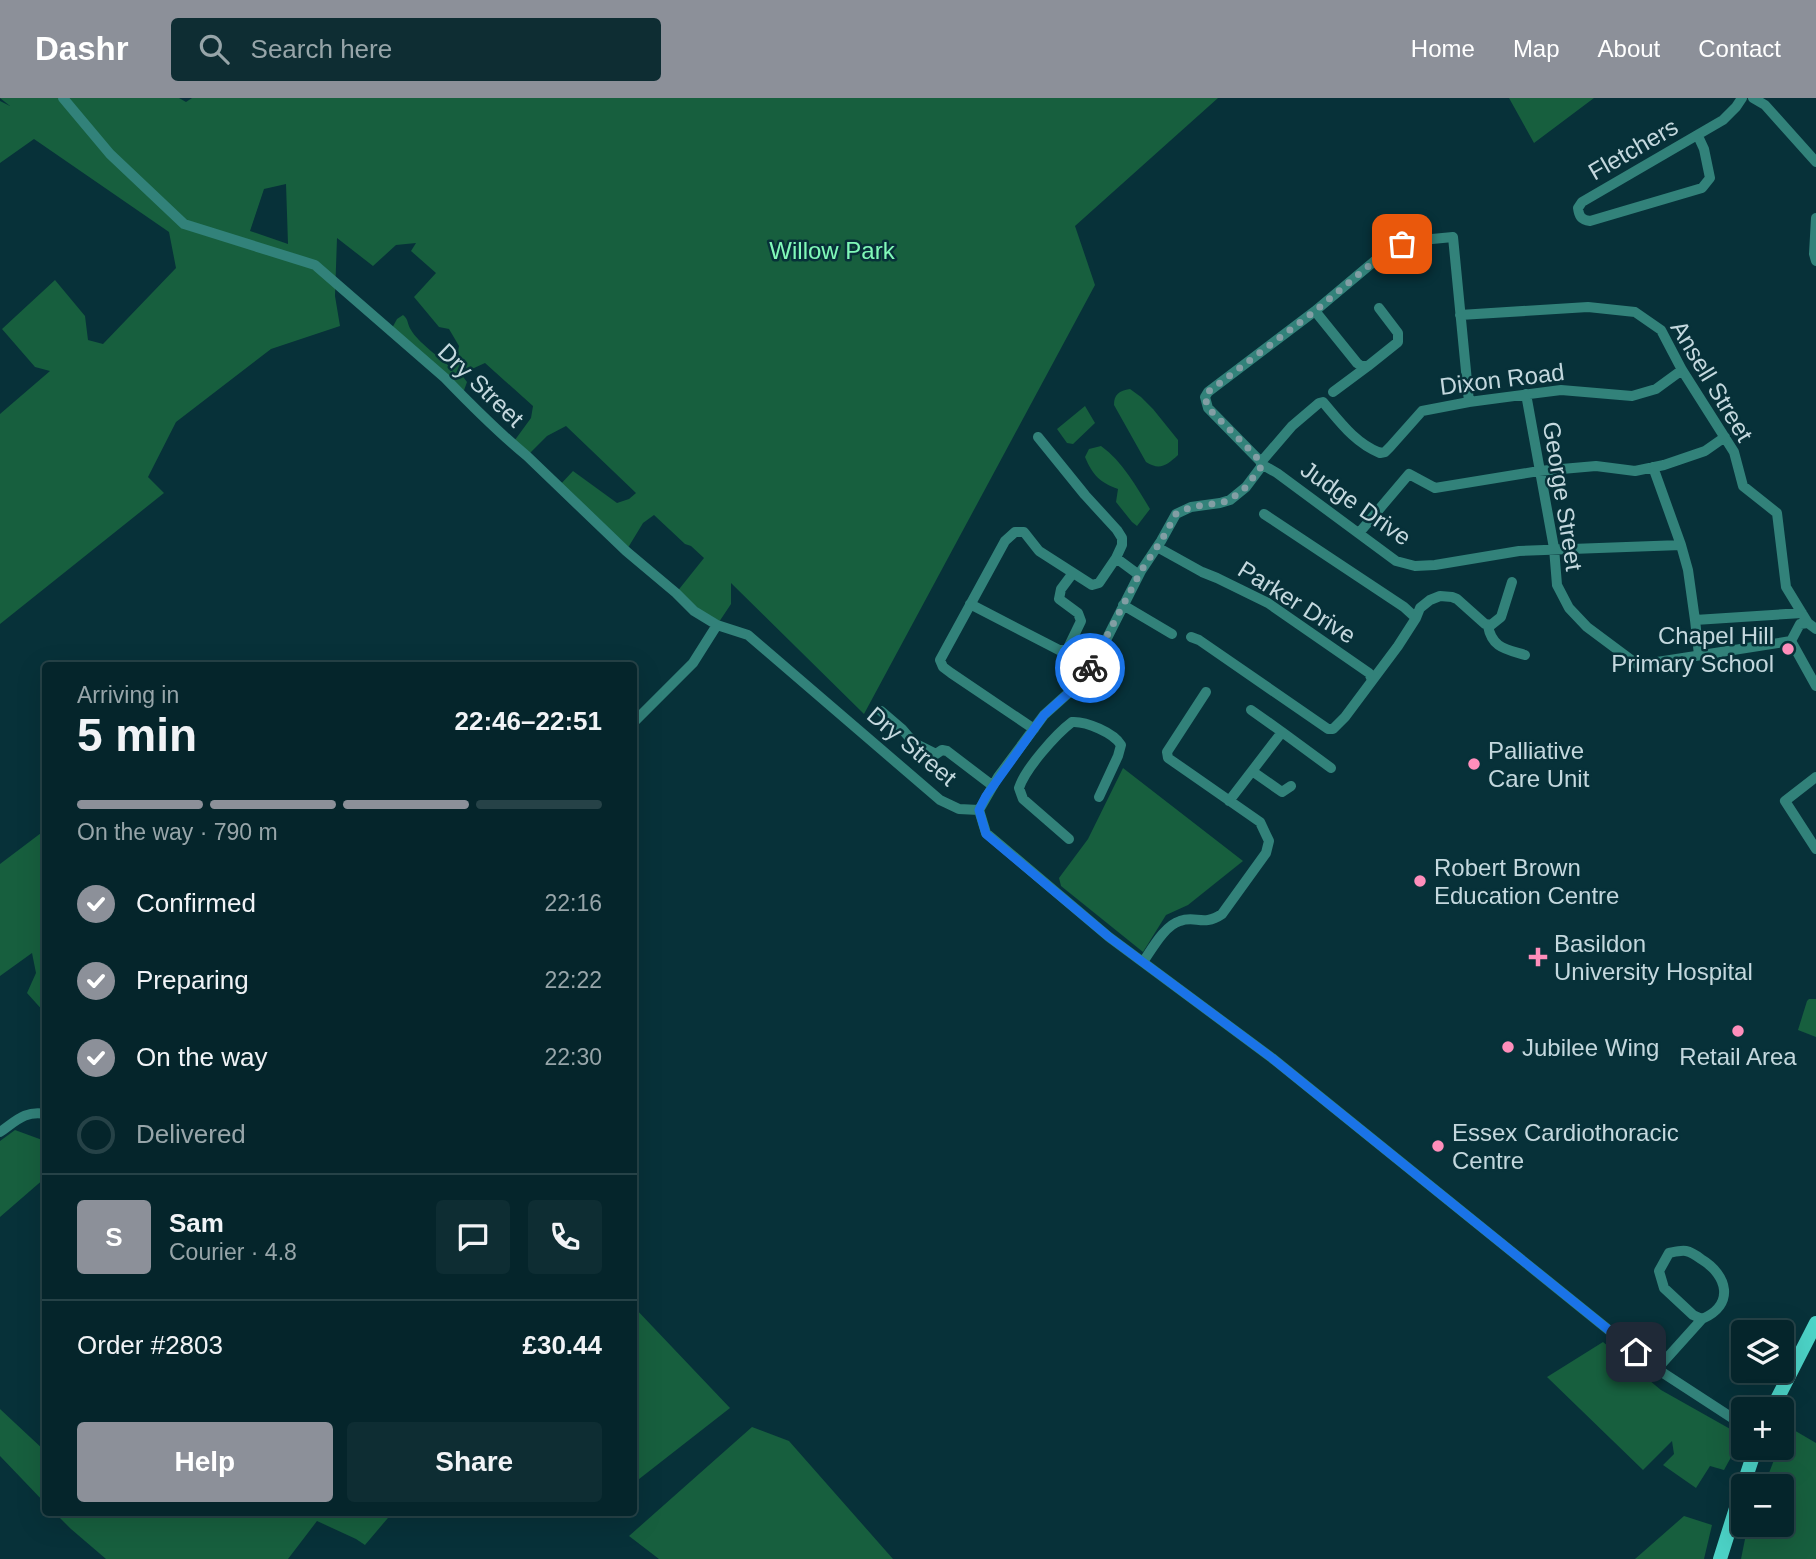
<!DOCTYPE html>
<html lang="en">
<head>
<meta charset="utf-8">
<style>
	:root { --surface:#05252b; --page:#0e2d33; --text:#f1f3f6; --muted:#97a5a9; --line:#264247; --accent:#8c9099 }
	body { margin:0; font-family:Helvetica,sans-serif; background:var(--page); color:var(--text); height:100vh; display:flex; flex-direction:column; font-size:26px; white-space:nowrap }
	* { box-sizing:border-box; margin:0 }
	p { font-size:23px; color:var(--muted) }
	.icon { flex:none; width:38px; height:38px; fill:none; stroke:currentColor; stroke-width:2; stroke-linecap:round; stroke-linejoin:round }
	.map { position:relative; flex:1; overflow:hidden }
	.sheet { position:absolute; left:42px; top:564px; width:595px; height:854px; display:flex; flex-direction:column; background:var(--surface); border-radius:7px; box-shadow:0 7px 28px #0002,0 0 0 2px var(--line) }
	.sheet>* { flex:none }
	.controls { position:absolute; left:1731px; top:1222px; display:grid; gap:14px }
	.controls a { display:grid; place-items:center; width:63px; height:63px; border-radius:7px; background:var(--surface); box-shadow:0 7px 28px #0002,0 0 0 2px var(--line); font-size:35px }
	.pin { position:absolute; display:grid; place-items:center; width:60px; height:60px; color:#fff; margin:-30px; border-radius:14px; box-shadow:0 4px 10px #0006 }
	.courier { position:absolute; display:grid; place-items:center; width:70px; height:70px; margin:-35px; border:5px solid #1a73e8; border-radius:50%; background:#fff; color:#222; box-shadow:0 2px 9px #0007 }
	.headline em { font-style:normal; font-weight:600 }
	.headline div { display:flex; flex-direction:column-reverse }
	.headline { display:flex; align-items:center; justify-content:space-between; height:119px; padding:0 35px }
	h1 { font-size:46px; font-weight:600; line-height:52px }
	.bar { display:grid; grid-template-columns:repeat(4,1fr); gap:10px 7px; align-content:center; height:84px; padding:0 35px }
	.bar i { height:9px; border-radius:5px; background:var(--line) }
	.bar .selected { background:var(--accent) }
	.bar p { grid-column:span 4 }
	.line { display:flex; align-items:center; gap:18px; padding:0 35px; border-top:2px solid var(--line) }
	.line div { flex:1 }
	.round { display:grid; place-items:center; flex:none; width:74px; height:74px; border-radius:7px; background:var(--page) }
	ol { padding:0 35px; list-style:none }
	li { display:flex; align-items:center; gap:21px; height:77px }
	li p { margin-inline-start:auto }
	li .icon { padding:7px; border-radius:50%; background:var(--accent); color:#fff; stroke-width:4 }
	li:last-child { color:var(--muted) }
	li i { width:38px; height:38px; border:4px solid var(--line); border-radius:50% }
	.cta { display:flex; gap:14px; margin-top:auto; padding:14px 35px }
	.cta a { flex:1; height:80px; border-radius:7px; background:var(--accent); color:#fff; font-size:28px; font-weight:600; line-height:80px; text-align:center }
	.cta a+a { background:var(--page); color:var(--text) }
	header { display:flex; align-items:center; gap:42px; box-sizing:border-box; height:98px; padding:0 35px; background:var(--accent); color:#fff }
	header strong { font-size:33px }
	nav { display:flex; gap:38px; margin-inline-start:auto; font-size:24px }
	.search { width:490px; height:63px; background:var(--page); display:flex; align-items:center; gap:18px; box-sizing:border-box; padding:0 24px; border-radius:7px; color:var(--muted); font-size:26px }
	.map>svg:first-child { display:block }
	.green { fill:#175f3e; fill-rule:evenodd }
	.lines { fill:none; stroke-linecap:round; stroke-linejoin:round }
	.minor { stroke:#32827a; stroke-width:10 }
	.major { stroke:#4cd3c7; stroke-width:14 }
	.done { stroke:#829ea4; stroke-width:7; stroke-dasharray:0 12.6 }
	.route { stroke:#1a73e8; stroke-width:9 }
	.poi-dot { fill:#ff8ebb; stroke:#073139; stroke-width:2.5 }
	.labels { text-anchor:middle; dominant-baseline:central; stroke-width:5; stroke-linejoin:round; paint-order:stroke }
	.street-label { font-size:24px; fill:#c4d8de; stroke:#073139 }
	.park-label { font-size:24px; fill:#80f9b8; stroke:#073139 }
	.poi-label { font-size:24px; fill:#c4d8de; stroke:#073139; text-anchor:start }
</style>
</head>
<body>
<header>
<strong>Dashr</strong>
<div class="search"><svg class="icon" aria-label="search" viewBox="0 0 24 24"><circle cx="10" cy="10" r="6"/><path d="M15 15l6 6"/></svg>Search here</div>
<nav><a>Home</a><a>Map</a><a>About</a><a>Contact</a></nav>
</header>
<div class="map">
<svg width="1816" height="1461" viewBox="0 0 1816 1461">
	<rect width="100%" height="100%" fill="#073139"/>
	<!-- green -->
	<path class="green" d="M0 0H179L186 4 192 0H1218L1075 128 1095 187 864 616 731 485V506L717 527 676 495 704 460 691 448 685 446 654 417 643 425 626 453 559 388 573 373 617 405 629 401 636 395 566 328 547 338 527 358 512 346 531 320 533 308 485 265 461 276 467 284 462 298 391 232 397 221 403 217C409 222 407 226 411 232 418 244 439 259 450 269L456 265 459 248 449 231 439 229 414 199 436 175 411 153 416 145 396 147 373 168 337 140 335 198 340 228 271 251 176 324 148 379 164 395 0 526V316L50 273 35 269 2 231 55 182 85 218 88 242 103 246 176 170 169 134 34 41 0 65V3L10 8ZM286 86 288 146 250 133 264 91Z
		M1509 0H1594L1534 45Z
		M1130 291 1141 299 1153 311 1178 342V357C1167 367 1160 373 1146 364L1114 307C1114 296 1119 293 1130 291Z
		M1085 308 1095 325 1073 346 1067 345 1057 331Z
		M1101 348C1123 364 1136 388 1150 411L1137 428 1132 424 1116 404 1118 391C1100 385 1092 376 1085 359L1089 351Z
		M1123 670 1243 763 1188 807 1166 817 1143 854 1061 788 1059 780 1088 741Z
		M45 732V915L27 895 36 875 32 855 0 878V766Z
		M1809 901H1816V939L1798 932 1807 903Z
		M15 1032 45 1043V1080L0 1119V1043Z
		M634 1209 730 1310 634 1385Z
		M1603 1244 1661 1292 1732 1332 1735 1352 1724 1372 1710 1368 1696 1390 1663 1367 1674 1356 1672 1343 1643 1372 1547 1279Z
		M0 1311 45 1353V1405L0 1358Z
		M1787 1328 1816 1345V1461H1741L1748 1426H1782V1388H1764L1779 1349H1782V1342Z
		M752 1329 789 1343 893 1461H659L629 1438Z
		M54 1414H393L365 1447 356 1441 317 1423 288 1461H106L71 1431Z
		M1684 1418 1712 1427 1704 1461H1635Z"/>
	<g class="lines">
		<!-- minor -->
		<path class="minor" d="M63 0 110 56 184 126 315 167 445 280C471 307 498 334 527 358L626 453 676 495 694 513 717 527 748 537 940 702 959 711 979 712 986 735 1109 839 1272 960 1657 1271 1743 1327
			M1753 0 1765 7 1816 64
			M1698 38 1704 51 1710 80 1702 90 1590 123C1581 122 1579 118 1578 110L1582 104 1723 22 1736 9 1742 0
			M1816 120 1814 156 1816 163
			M1315 213 1357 265 1361 268H1368L1398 244V235L1379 210
			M1460 217 1588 209 1635 214 1661 232 1682 272 1734 354 1743 388 1777 415 1786 489 1808 525 1816 531
			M1333 294 1368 268
			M1526 296 1554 450 1557 487 1569 510 1587 529 1638 567 1791 543
			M1038 339 1085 397 1117 432 1122 440V447L1116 460
			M1261 364 1208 310 1205 299 1208 294 1315 213 1383 156 1393 150 1411 143 1453 139 1469 304
			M1261 366 1277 375 1396 463 1415 468 1435 467 1519 453 1681 447
			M1653 369 1681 447 1688 472 1695 522 1802 515
			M1264 416 1404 509 1416 520
			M1359 435 1409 376 1435 390 1539 373 1596 368 1635 373 1664 367 1705 353 1725 339
			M1157 449 1202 474 1217 480 1268 505 1369 575 1372 582
			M970 506 1059 552H1067L1081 523 1078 515 1059 501 1061 491 1073 475
			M1123 507 1172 536
			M1695 522 1699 557
			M1808 525 1800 526 1791 543 1816 588
			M1488 528C1492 550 1506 551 1525 557
			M1191 539 1199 542 1328 631H1333L1345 619 1398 548 1416 520 1420 510 1430 502 1440 498 1452 499 1457 501 1485 526 1491 527 1501 519 1512 484
			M1251 612 1282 634
			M881 613 902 631 914 645 936 656 942 652 947 653 993 688
			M634 624 693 565 717 527
			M1034 631 951 575 943 569 940 562 1005 443 1015 434H1024L1039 453 1092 487 1099 485 1116 460 1139 477
			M1252 673 1282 694 1291 688
			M1816 679 1785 703 1816 751
			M1229 703 1282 634 1331 670
			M979 712 998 679 1044 617 1084 581 1100 554 1141 473 1161 443 1176 416 1191 409 1220 405 1230 402 1246 389 1261 369V364L1292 328 1319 305 1323 304C1340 324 1355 345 1380 355L1385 354 1390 349 1422 313 1469 304 1561 292 1632 298 1656 291 1682 272
			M1069 741 1023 701 1019 690C1025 671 1056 636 1072 624 1086 623 1114 635 1121 647L1118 658 1099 699
			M1143 864C1152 851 1165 827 1180 823 1196 817 1203 829 1222 816L1266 755 1269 743 1260 724 1168 660 1167 654 1206 594
			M0 1034C16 1023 25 1012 46 1016
			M1657 1271 1702 1221 1693 1217 1664 1190 1659 1173 1669 1155C1674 1154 1681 1152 1686 1153 1691 1154 1697 1158 1701 1161 1728 1177 1735 1207 1702 1221"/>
		<!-- major -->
		<path class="major" d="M1772 1311 1816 1225
			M1743 1388 1756 1349
			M1720 1461 1743 1388"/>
	</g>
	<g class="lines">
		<!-- done -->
		<path class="done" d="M1090 570 1141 473 1161 443 1176 416 1191 409 1220 405 1230 402 1246 389 1261 369V365L1254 356 1208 310 1205 299 1208 294 1315 213 1383 156 1402 146"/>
		<!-- route -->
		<path class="route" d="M1090 570 1084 581 1044 617 986 698 979 712 986 736 1109 839 1272 960 1636 1254"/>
	</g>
	<!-- markers -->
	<g class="poi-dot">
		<circle cx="1788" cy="551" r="7"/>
		<circle cx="1474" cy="666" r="7"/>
		<circle cx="1420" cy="783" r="7"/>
		<path d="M1534.5 848.5h7v7h7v7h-7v7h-7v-7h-7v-7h7z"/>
		<circle cx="1738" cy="933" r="7"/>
		<circle cx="1508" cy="949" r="7"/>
		<circle cx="1438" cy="1048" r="7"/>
	</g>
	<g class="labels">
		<!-- street labels -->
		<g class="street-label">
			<text transform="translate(1633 51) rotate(-30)">Fletchers</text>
			<text transform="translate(1502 281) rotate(-7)">Dixon Road</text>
			<text transform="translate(1712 283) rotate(59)">Ansell Street</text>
			<text transform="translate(481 287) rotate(44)">Dry Street</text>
			<text transform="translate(1563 398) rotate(81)">George Street</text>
			<text transform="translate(1356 405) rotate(35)">Judge Drive</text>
			<text transform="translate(1297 504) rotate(32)">Parker Drive</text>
			<text transform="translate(912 648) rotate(40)">Dry Street</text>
		</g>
		<!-- park labels -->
		<g class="park-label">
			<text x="832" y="152">Willow Park</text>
		</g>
		<!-- poi labels -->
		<g class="poi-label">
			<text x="1774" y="537" text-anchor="end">Chapel Hill<tspan x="1774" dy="28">Primary School</tspan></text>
			<text x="1488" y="652">Palliative<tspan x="1488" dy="28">Care Unit</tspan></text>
			<text x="1434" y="769">Robert Brown<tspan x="1434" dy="28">Education Centre</tspan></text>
			<text x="1554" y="845">Basildon<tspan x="1554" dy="28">University Hospital</tspan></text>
			<text x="1522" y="949">Jubilee Wing</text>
			<text x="1738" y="958" text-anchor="middle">Retail Area</text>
			<text x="1452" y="1034">Essex Cardiothoracic<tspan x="1452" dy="28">Centre</tspan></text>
		</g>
	</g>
</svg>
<div class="controls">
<a><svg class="icon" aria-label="layers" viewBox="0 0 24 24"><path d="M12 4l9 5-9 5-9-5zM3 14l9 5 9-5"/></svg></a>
<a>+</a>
<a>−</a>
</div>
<div class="pin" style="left:1402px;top:146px;background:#ea580c"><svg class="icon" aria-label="bag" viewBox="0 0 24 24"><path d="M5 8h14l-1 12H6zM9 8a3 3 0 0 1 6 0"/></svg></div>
<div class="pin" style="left:1636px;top:1254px;background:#1f2937"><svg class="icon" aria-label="home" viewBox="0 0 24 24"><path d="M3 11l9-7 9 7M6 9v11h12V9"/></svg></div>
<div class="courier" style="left:1090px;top:570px"><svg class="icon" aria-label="bike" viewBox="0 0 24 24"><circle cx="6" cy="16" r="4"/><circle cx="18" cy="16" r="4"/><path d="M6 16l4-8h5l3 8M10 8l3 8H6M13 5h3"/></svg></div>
<section class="sheet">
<div class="headline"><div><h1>5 min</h1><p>Arriving in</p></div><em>22:46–22:51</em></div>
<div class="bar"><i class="selected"></i><i class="selected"></i><i class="selected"></i><i></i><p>On the way · 790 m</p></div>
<ol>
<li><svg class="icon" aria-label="check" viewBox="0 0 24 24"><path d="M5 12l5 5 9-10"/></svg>Confirmed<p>22:16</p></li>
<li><svg class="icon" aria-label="check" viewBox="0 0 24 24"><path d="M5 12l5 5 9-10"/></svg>Preparing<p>22:22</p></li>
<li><svg class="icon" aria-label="check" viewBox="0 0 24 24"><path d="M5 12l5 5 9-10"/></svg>On the way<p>22:30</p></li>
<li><i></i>Delivered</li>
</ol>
<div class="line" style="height:126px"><b class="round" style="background:var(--accent);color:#fff">S</b><div><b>Sam</b><p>Courier · 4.8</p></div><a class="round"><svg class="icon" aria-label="chat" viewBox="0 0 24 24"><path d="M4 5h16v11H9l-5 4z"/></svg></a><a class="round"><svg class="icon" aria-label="phone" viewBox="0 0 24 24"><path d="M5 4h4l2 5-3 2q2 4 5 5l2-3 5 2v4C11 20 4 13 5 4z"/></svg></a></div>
<div class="line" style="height:91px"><div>Order #2803</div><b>£30.44</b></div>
<div class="cta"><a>Help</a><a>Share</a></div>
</section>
</div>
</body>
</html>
